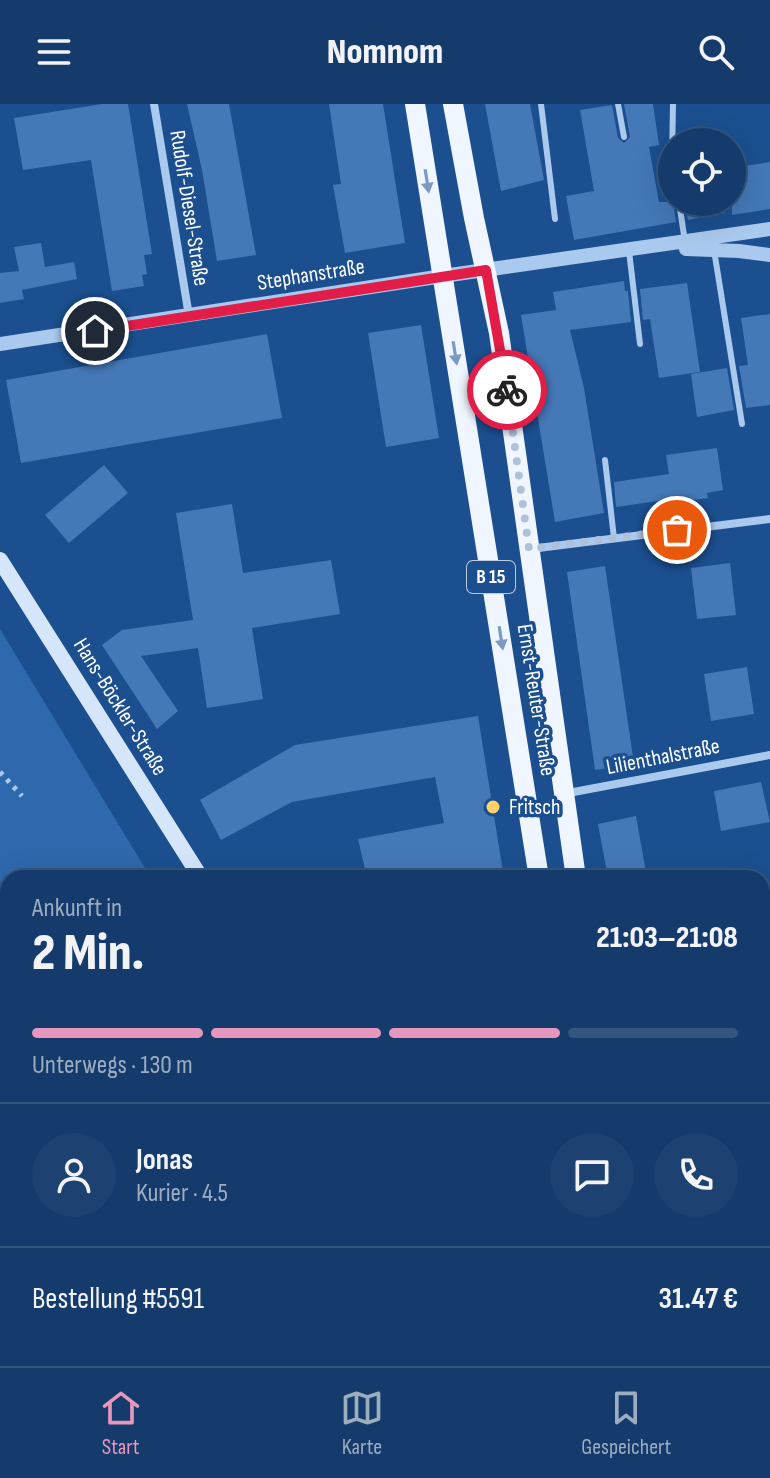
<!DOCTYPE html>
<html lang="de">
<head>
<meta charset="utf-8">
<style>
	:root { --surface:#143b6b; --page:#1d4271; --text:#f1f3f6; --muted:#9dadc1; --line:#33557e; --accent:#e797bd }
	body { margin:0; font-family:"Sofia Sans Condensed",sans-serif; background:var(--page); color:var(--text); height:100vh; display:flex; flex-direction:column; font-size:30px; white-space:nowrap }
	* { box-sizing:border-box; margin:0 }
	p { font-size:26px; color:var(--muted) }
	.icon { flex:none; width:44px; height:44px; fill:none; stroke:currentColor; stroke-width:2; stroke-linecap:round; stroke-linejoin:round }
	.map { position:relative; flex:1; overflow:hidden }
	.panel { position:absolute; left:0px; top:766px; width:770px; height:496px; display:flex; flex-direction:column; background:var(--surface); border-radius:24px 24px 0 0; box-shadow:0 8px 32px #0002,0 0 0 2px var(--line) }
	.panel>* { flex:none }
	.tools { position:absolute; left:658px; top:24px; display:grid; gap:16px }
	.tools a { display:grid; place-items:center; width:88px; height:88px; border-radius:50%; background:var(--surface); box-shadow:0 8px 32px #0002,0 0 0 2px var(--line); font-size:40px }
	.pin { position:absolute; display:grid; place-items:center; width:68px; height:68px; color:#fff; margin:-34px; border:4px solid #fff; border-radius:50%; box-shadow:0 2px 8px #0007 }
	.courier { position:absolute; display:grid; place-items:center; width:80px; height:80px; margin:-40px; border:6px solid #e11d48; border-radius:50%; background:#fff; color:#222; box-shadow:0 2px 10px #0007 }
	.headline em { font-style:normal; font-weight:800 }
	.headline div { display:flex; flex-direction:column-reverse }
	.headline { display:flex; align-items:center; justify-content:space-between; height:136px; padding:0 32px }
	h1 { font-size:52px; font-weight:800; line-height:60px }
	.bar { display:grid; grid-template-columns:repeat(4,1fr); gap:12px 8px; align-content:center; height:96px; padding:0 32px }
	.bar i { height:10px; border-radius:6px; background:var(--line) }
	.bar .selected { background:var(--accent) }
	.bar p { grid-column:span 4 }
	.line { display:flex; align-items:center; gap:20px; padding:0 32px; border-top:2px solid var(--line) }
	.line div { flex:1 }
	.round { display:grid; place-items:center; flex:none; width:84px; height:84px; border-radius:42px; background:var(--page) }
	header { display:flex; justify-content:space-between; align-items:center; height:104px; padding:0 32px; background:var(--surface); font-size:36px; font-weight:800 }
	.tabs { display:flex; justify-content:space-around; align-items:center; height:112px; border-top:2px solid var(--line); background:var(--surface); font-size:22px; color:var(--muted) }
	.tabs a { display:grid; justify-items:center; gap:4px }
	.tabs .selected { color:var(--accent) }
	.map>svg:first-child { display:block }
	.green { fill:#2e69ad }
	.building { fill:#4478b7 }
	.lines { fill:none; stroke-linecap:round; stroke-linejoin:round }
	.path { stroke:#a9c9ee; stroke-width:5; stroke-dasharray:4 6; stroke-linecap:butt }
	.service { stroke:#a9c9ee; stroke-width:6 }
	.minor { stroke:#a9c9ee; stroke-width:8 }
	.tertiary { stroke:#a9c9ee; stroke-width:14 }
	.secondary { stroke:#d6e6fa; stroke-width:16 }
	.primary { stroke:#f0f6ff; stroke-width:20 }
	.oneway { fill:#7b9ac1 }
	.done { stroke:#afc1d8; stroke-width:8; stroke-dasharray:0 14.4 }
	.route { stroke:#e11d48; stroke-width:10 }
	.poi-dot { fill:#ffd166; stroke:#1b4f8f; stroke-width:3 }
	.labels { text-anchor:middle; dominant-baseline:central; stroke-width:7; stroke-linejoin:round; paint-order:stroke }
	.shield { fill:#1b4f8f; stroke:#bbcadd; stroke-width:2 }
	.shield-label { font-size:20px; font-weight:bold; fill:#fff }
	.street-label { font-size:22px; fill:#fff; stroke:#1b4f8f }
	.poi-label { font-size:22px; fill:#fff; stroke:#1b4f8f; text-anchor:start }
</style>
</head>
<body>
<header><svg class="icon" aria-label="menu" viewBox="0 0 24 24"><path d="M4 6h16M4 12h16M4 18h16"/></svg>Nomnom<svg class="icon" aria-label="search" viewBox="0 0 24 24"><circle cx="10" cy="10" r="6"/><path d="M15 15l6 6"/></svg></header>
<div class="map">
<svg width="770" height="1262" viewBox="0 0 770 1262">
	<rect width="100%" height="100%" fill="#1b4f8f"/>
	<!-- green -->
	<path class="green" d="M0 525 151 774H8V1010L0 1000Z
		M192 1254H278L284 1262H198Z"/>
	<!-- building -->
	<path class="building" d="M102 0H128L152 150 144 151 147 170 142 171 144 182 112 187 91 56 23 66 14 14Z
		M187 0H229L256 151 217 157 202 66Z
		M329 0H383L405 139 345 149 333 81 341 80Z
		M485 0H530L544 76 501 87Z
		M624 0H653L659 41 649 43 659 98H673L676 118 574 136 566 92 594 87 580 6 612 1 618 34 624 39 630 33Z
		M770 58V105L732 111V64Z
		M685 98H724L725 109 688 116Z
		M41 139 45 163 74 158 77 175 22 186 24 195 0 199V169L19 167 14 143Z
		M624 177 625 187H628L631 218 570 226 584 284 604 409 555 418 521 211 556 206 553 188Z
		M687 179 700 268 659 274 650 215 643 216 640 185Z
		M770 210V301L746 304 739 262 748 261 741 214Z
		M421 221 439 334 386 343 368 229Z
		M267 230 282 314 21 359 6 276Z
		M727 264 734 306 697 313 691 270Z
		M717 344 723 386 707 389 708 394 687 397 686 393 616 403 614 378 669 370 666 351Z
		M104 361 128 389 69 439 45 411Z
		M232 400 243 469 331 456 340 510 252 524 263 595 207 604 198 544 141 552 178 607 157 625 102 541 122 526 193 516 176 409Z
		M730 459 736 511 697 515 691 464Z
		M605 462 634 660 595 666 567 468Z
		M747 563 754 610 711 617 704 570Z
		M478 612 504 774H453L452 767 410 774H367L358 735 444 719 435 673 292 698 221 736 200 696 295 641Z
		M761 678 770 718 721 727 714 687Z
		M636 712 647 774H608L598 720Z"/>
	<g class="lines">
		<!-- path -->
		<path class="path" d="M0 668 22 692
			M0 800 8 809
			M87 1254 116 1262
			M583 1254 585 1262"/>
		<!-- service -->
		<path class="service" d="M541 0 555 115
			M618 0 624 33
			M672 55 673 0
			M679 98 685 138
			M714 146 742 320
			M629 147 640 240
			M605 356 614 434
			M0 1234 8 1236
			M57 1254V1262"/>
		<!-- minor -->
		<path class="minor" d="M154 0 189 212
			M530 445 770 415
			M563 690 770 651
			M0 1025 8 1035"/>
		<!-- tertiary -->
		<path class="tertiary" d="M686 145 739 147 770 151
			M0 240 443 172 770 125
			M762 1214 770 1212"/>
		<!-- secondary -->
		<path class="secondary" d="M0 456 201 774
			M460 1254 463 1262"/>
		<!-- primary -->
		<path class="primary" d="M415 0 539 774
			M453 0 474 114 499 229 576 774
			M617 1254 619 1262
			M656 1254 657 1262"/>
	</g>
	<!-- one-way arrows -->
	<defs><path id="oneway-solid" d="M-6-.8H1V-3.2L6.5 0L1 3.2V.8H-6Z" transform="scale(2)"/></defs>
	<g class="oneway">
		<use href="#oneway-solid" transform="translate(427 77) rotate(81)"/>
		<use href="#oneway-solid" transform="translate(455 249) rotate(81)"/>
		<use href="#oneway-solid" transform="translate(501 534) rotate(81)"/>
	</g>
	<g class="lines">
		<!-- done -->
		<path class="done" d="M507 286 529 445 677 426"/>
		<!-- route -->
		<path class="route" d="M95 227 486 166 507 286"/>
	</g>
	<!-- markers -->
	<circle class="poi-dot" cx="493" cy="703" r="8"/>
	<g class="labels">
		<!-- shield labels -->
		<rect class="shield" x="467" y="457" width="48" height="32" rx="6"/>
		<g class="shield-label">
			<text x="491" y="473">B 15</text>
		</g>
		<!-- street labels -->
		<g class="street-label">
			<text transform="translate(189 104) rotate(81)">Rudolf-Diesel-Straße</text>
			<text transform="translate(311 171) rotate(-9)">Stephanstraße</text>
			<text transform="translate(536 596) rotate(81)">Ernst-Reuter-Straße</text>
			<text transform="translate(120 603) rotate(58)">Hans-Böckler-Straße</text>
			<text transform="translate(663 653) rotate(-11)">Lilienthalstraße</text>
		</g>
		<!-- poi labels -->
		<g class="poi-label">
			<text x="509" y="703">Fritsch</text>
		</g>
	</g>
</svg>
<div class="tools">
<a><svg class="icon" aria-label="locate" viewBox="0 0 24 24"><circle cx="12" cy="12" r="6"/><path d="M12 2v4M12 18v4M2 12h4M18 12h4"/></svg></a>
</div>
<div class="pin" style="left:677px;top:426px;background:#ea580c"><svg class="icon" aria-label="bag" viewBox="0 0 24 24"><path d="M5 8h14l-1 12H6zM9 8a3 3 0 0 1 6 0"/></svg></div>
<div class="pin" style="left:95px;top:227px;background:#1f2937"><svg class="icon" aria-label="home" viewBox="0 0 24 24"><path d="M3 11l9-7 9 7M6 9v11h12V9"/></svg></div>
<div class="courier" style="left:507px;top:286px"><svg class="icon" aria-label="bike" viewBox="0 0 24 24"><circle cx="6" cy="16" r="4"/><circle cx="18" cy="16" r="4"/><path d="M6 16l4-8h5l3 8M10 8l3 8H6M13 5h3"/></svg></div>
<section class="panel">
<div class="headline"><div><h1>2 Min.</h1><p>Ankunft in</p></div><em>21:03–21:08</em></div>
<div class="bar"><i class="selected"></i><i class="selected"></i><i class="selected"></i><i></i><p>Unterwegs · 130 m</p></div>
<div class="line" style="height:144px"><a class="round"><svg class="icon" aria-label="person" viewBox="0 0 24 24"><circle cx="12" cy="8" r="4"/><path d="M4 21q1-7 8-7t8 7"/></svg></a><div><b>Jonas</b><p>Kurier · 4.5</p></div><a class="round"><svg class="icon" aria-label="chat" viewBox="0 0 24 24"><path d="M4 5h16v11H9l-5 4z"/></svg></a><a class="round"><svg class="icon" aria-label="phone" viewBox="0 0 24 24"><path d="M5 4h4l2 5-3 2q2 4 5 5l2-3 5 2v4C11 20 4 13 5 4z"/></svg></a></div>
<div class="line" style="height:104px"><div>Bestellung #5591</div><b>31.47 €</b></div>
</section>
</div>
<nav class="tabs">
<a class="selected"><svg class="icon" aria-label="home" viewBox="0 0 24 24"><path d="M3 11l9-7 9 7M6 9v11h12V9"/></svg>Start</a>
<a><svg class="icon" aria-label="map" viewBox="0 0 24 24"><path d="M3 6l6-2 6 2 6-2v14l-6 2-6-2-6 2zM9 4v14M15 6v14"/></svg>Karte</a>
<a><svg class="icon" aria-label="saved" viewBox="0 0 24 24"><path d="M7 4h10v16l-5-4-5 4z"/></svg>Gespeichert</a>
</nav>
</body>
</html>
